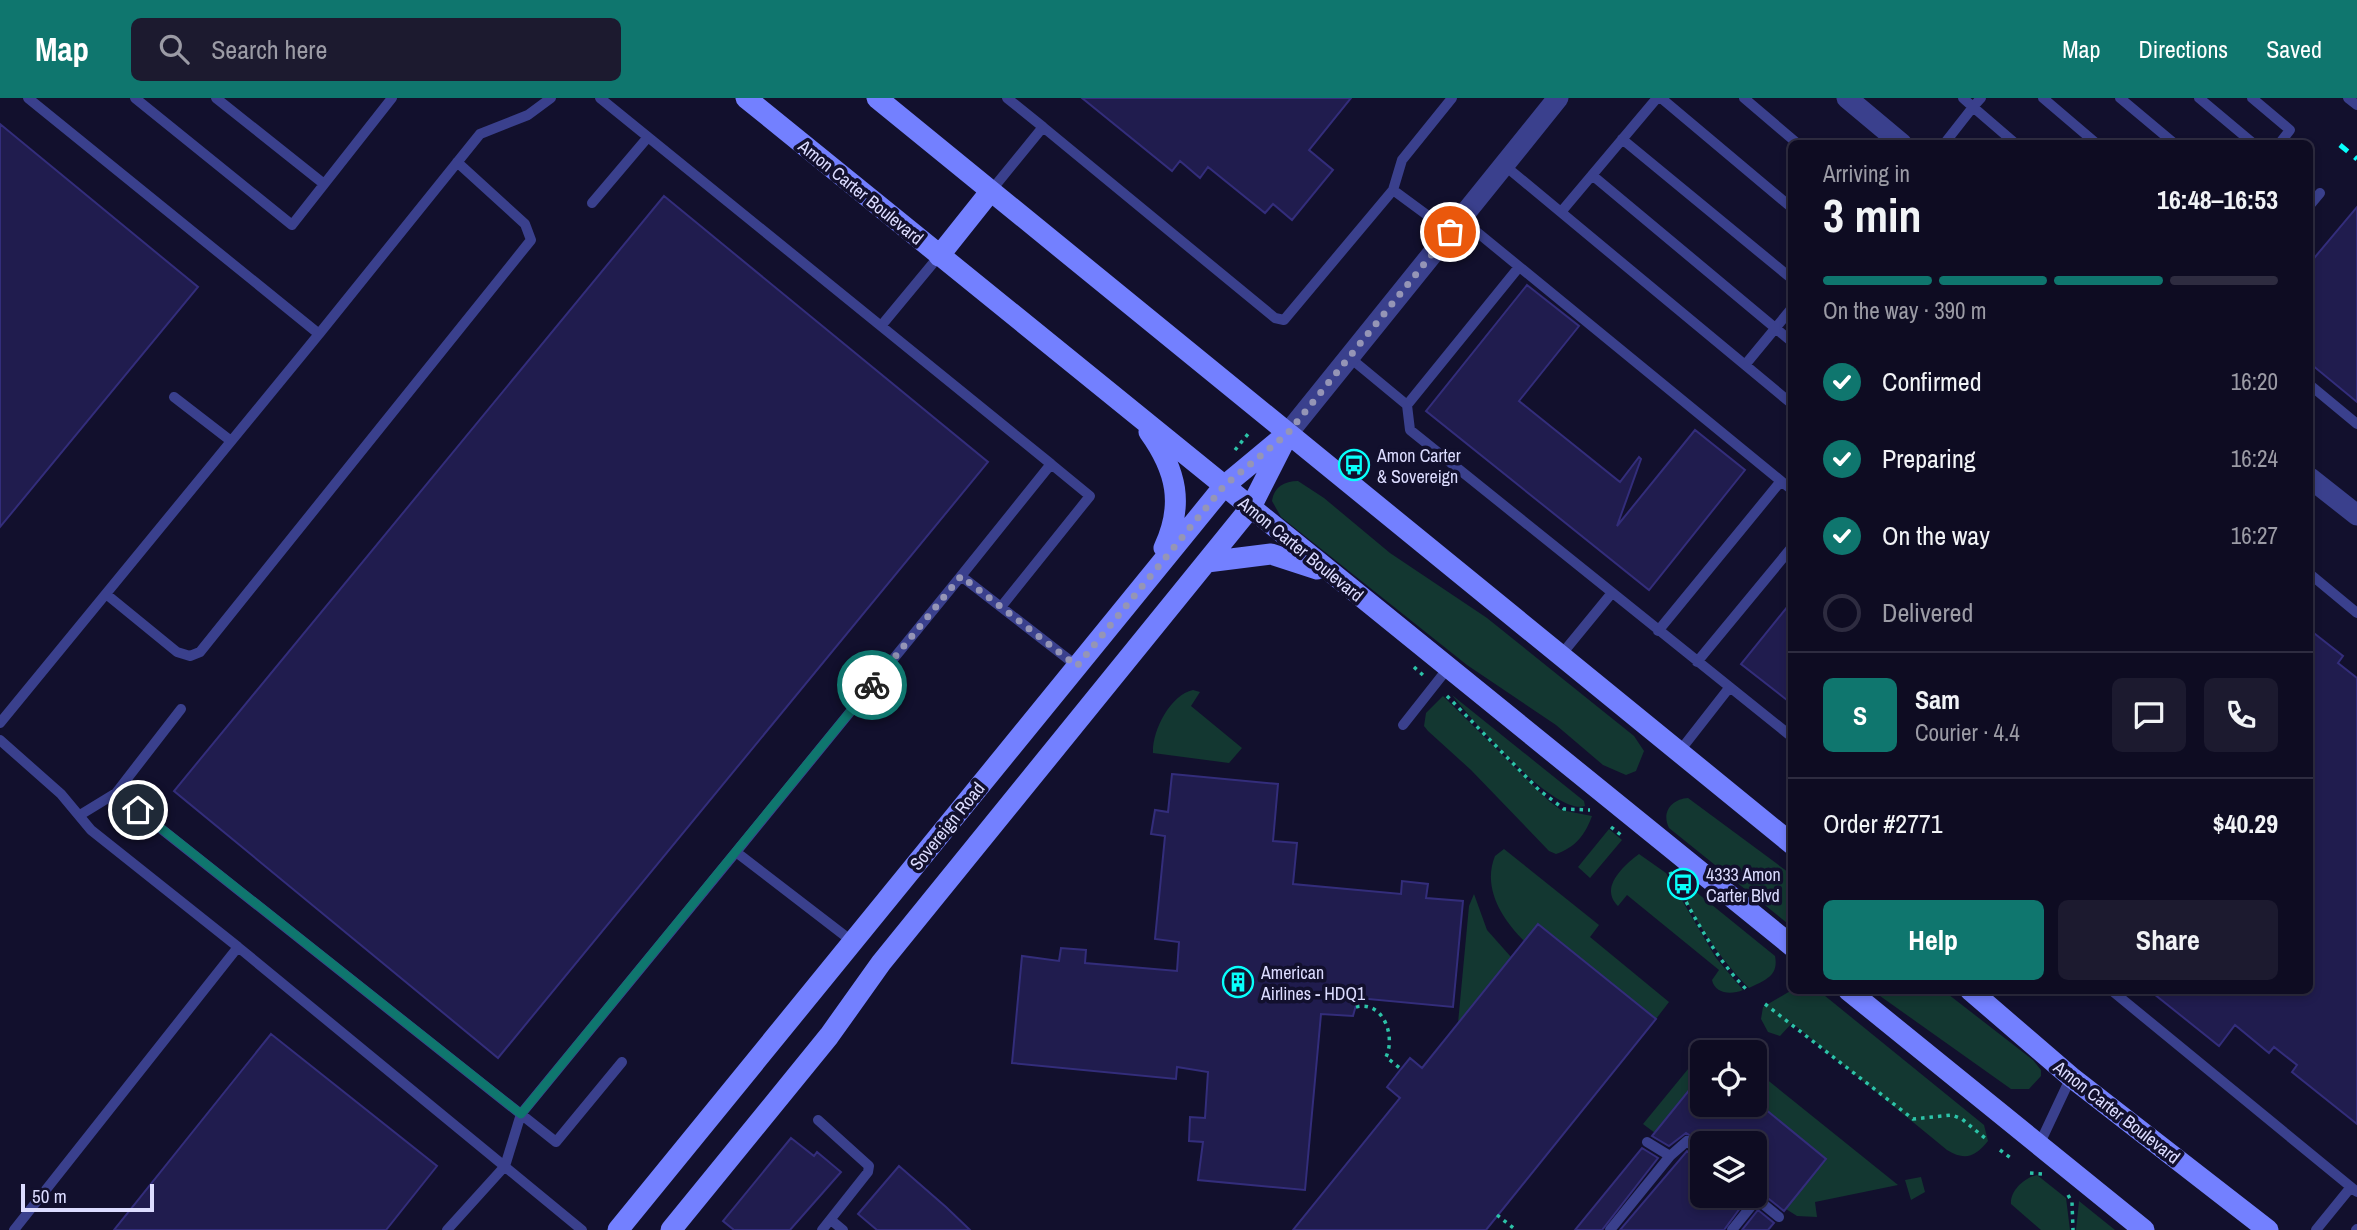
<!DOCTYPE html>
<html lang="en">
<head>
<meta charset="utf-8">
<style>
	:root { --surface:#0e0c22; --page:#1c1a2f; --text:#f1f3f6; --muted:#9b9ba5; --line:#2e2c40; --accent:#0f766e }
	body { margin:0; font-family:"Archivo Narrow",sans-serif; background:var(--page); color:var(--text); height:100vh; display:flex; flex-direction:column; font-size:26px; white-space:nowrap }
	* { box-sizing:border-box; margin:0 }
	p { font-size:23px; color:var(--muted) }
	.icon { flex:none; width:38px; height:38px; fill:none; stroke:currentColor; stroke-width:2; stroke-linecap:round; stroke-linejoin:round }
	.map { position:relative; flex:1; overflow:hidden }
	.sheet { position:absolute; left:1788px; top:42px; width:525px; height:854px; display:flex; flex-direction:column; background:var(--surface); border-radius:10px; box-shadow:0 4px 10px #0003,0 0 0 2px var(--line) }
	.sheet>* { flex:none }
	.tools { position:absolute; left:1690px; top:942px; display:grid; gap:14px }
	.tools a { display:grid; place-items:center; width:77px; height:77px; border-radius:10px; background:var(--surface); box-shadow:0 4px 10px #0003,0 0 0 2px var(--line); font-size:35px }
	.scale { position:absolute; left:21px; bottom:18px; width:133px; box-sizing:border-box; padding-left:7px; border:4px solid #dcdcff; border-top:0; font-size:19px; line-height:24px; white-space:nowrap; color:#dcdcff; -webkit-text-stroke:5px #12102d; paint-order:stroke }
	.pin { position:absolute; display:grid; place-items:center; width:60px; height:60px; color:#fff; margin:-30px; border:4px solid #fff; border-radius:50%; box-shadow:0 2px 7px #0007 }
	.courier { position:absolute; display:grid; place-items:center; width:70px; height:70px; margin:-35px; border:5px solid #0f766e; border-radius:50%; background:#fff; color:#222; box-shadow:0 2px 9px #0007 }
	.headline em { font-style:normal; font-weight:700 }
	.headline div { display:flex; flex-direction:column-reverse }
	.headline { display:flex; align-items:center; justify-content:space-between; height:119px; padding:0 35px }
	h1 { font-size:46px; font-weight:700; line-height:52px }
	.bar { display:grid; grid-template-columns:repeat(4,1fr); gap:10px 7px; align-content:center; height:84px; padding:0 35px }
	.bar i { height:9px; border-radius:5px; background:var(--line) }
	.bar .current { background:var(--accent) }
	.bar p { grid-column:span 4 }
	.line { display:flex; align-items:center; gap:18px; padding:0 35px; border-top:2px solid var(--line) }
	.line div { flex:1 }
	.round { display:grid; place-items:center; flex:none; width:74px; height:74px; border-radius:10px; background:var(--page) }
	ol { padding:0 35px; list-style:none }
	li { display:flex; align-items:center; gap:21px; height:77px }
	li p { margin-inline-start:auto }
	li .icon { padding:7px; border-radius:50%; background:var(--accent); color:#fff; stroke-width:4 }
	li:last-child { color:var(--muted) }
	li i { width:38px; height:38px; border:4px solid var(--line); border-radius:50% }
	.action { display:flex; gap:14px; margin-top:auto; padding:14px 35px }
	.action a { flex:1; height:80px; border-radius:10px; background:var(--accent); color:#fff; font-size:28px; font-weight:700; line-height:80px; text-align:center }
	.action a+a { background:var(--page); color:var(--text) }
	header { display:flex; align-items:center; gap:42px; box-sizing:border-box; height:98px; padding:0 35px; background:var(--accent); color:#fff }
	header strong { font-size:33px }
	nav { display:flex; gap:38px; margin-inline-start:auto; font-size:24px }
	.search { width:490px; height:63px; background:var(--page); display:flex; align-items:center; gap:18px; box-sizing:border-box; padding:0 24px; border-radius:10px; color:var(--muted); font-size:26px }
	.map>svg:first-child { display:block }
	.green { fill:#133731 }
	.building { fill:#201c4e; stroke:#332d7b; stroke-width:2 }
	.lines { fill:none; stroke-linecap:round; stroke-linejoin:round }
	.path { stroke:#2cc3a8; stroke-width:3.5; stroke-dasharray:3.5 5; stroke-linecap:butt }
	.lane { stroke:#3a408d; stroke-width:10 }
	.street { stroke:#3a408d; stroke-width:21 }
	.secondary { stroke:#7380ff; stroke-width:21 }
	.rail { stroke:#08fffb; stroke-width:5; stroke-dasharray:10 9; stroke-linecap:butt }
	.done { stroke:#9595b6; stroke-width:7; stroke-dasharray:0 12.6 }
	.route { stroke:#0f766e; stroke-width:9 }
	.labels { text-anchor:middle; dominant-baseline:central; stroke-width:7; stroke-linejoin:round; paint-order:stroke }
	.street-label { font-size:18px; fill:#dcdcff; stroke:#12102d }
	.poi-label { font-size:18px; fill:#dcdcff; stroke:#12102d; text-anchor:start }
</style>
</head>
<body>
<header>
<strong>Map</strong>
<div class="search"><svg class="icon" aria-label="search" viewBox="0 0 24 24"><circle cx="10" cy="10" r="6"/><path d="M15 15l6 6"/></svg>Search here</div>
<nav><a>Map</a><a>Directions</a><a>Saved</a></nav>
</header>
<div class="map">
<svg width="2357" height="1132" viewBox="0 0 2357 1132">
	<rect width="100%" height="100%" fill="#12102d"/>
	<!-- green -->
	<path class="green" d="M1298 383 1324 400 1390 455 1487 520 1634 638 1644 653 1636 673 1626 677 1603 667 1556 627 1467 567 1281 419 1272 403C1274 389 1284 383 1298 383Z
		M1193 592 1200 594 1191 608 1242 650 1229 665 1153 655C1152 633 1170 597 1193 592Z
		M1452 597 1584 703 1585 708C1554 718 1472 622 1452 597Z
		M1443 598 1549 703 1561 712 1592 718C1585 737 1576 749 1556 756L1549 753 1471 672 1428 633 1424 628 1426 615Z
		M1688 700 1792 777V829L1669 730C1661 714 1672 701 1688 700Z
		M1609 731 1622 742 1590 780 1578 769Z
		M1504 751 1599 827 1590 839 1669 904 1656 921 1538 826 1524 843C1502 821 1482 790 1495 758Z
		M1639 756 1666 775 1716 860 1743 892C1731 897 1715 896 1712 882L1719 872 1627 797 1618 808C1599 790 1623 768 1639 756Z
		M1680 781 1775 858C1779 878 1765 882 1749 890 1726 868 1684 812 1680 781Z
		M1474 796 1487 832 1511 859 1458 925 1469 808Z
		M1792 892 1819 893 1984 1027 1988 1043C1975 1059 1965 1063 1947 1052L1792 925 1780 938 1768 934 1761 921 1763 909Z
		M1873 893H1944L2033 962 2041 972V978L2029 991H2011Z
		M1717 945 1733 954H1703V975L1655 1035 1643 1026 1702 954Z
		M1755 972 1898 1087 1815 1104 1817 1119 1797 1118 1786 1111 1826 1061 1755 1003Z
		M2037 1077 2066 1100 2070 1132H2041L2011 1106C2010 1093 2024 1080 2037 1077Z
		M1921 1079 1925 1094 1911 1102 1905 1082Z
		M2079 1103 2115 1132H2076Z"/>
	<!-- building -->
	<path class="building" d="M1082 0H1351L1309 52 1333 72 1292 122 1273 106 1265 115 1208 69 1200 80 1180 63 1172 73Z
		M0 26 198 189 0 429Z
		M664 98 988 364 498 960 174 693Z
		M2357 109V304L2312 267 2310 262V165Z
		M1527 187 1579 228 1519 303 1620 384 1639 359 1641 361 1617 428 1695 332 1745 372 1649 492 1426 313Z
		M1792 503V606L1741 566Z
		M2310 532 2343 558 2338 565 2357 580V1026L2292 974 2297 967 2274 949 2269 955 2235 927 2219 948 2149 892H2310Z
		M1172 676 1278 686 1273 743 1297 745 1293 786 1401 796 1402 783 1428 786 1426 800 1463 803 1453 909 1358 900 1353 918 1321 916 1305 1092 1198 1082 1203 1044 1189 1043 1190 1019 1205 1020 1208 974 1177 969 1176 981 1012 965 1022 858 1059 863 1061 850 1086 852 1085 865 1177 873 1179 844 1155 841 1165 738 1151 736 1155 712 1168 714Z
		M1538 826 1656 921 1486 1132H1293L1400 1000 1387 989 1401 971 1410 960 1422 970Z
		M271 936 437 1068 386 1132H114Z
		M1703 975V1006H1759L1826 1061 1784 1113 1755 1090V1045L1703 1046 1686 1035 1669 1048 1652 1038Z
		M791 1040 814 1058 817 1054 841 1074 790 1132H734L723 1123Z
		M1642 1050 1658 1060 1602 1132H1575Z
		M1687 1053 1703 1064V1097H1744L1746 1102 1724 1132H1620Z
		M899 1068 946 1109 970 1132H877L858 1116Z
		M1758 1112 1774 1125 1768 1132H1742Z"/>
	<g class="lines">
		<!-- path -->
		<path class="path" d="M1235 352 1248 336
			M1414 569 1425 579
			M1447 598 1539 692 1564 711 1590 712
			M1611 729 1621 737
			M1670 774C1693 816 1713 858 1747 892
			M1765 906 1913 1021 1952 1017 1962 1021 1986 1041
			M1356 909C1383 902 1396 938 1386 959L1401 971
			M2000 1052 2012 1061
			M2030 1075 2043 1076
			M2068 1097 2072 1104 2073 1132
			M1497 1117 1516 1132"/>
		<!-- lane -->
		<path class="lane" d="M135 0 292 127 392 0
			M216 0 324 86
			M600 0 1051 366 961 478 1077 568
			M1661 0 1792 110
			M1744 0 1798 46
			M1963 0 1973 9 1981 0
			M2043 0 2097 46
			M2120 0 2175 46
			M2199 0 2254 46
			M2252 0 2290 32 2279 46
			M2348 0 2357 7
			M1043 29 1275 220 1284 222 1393 92 1402 62 1452 0
			M1622 41 1792 181
			M1944 46 1973 9 2016 46
			M1504 67 1792 306
			M1592 77 1792 244
			M1393 92 1450 134
			M990 94 1043 29 1007 0
			M592 105 648 39
			M2310 107 2320 95
			M1561 114 1657 0
			M1461 121 1792 392
			M881 228 939 158
			M319 236 480 36 528 17 551 0
			M1349 259 1407 307 1410 332 1792 639
			M1745 267 1792 210
			M2310 287 2357 326
			M174 299 231 343
			M1407 307 1519 169
			M2310 476 2357 515
			M106 496 177 554 190 558 200 554 531 142 525 126 457 64
			M1001 509 1090 398 1051 366
			M1658 533 1781 383
			M1561 557 1611 496
			M1697 564 1792 449
			M0 625 319 236 28 0
			M1403 627 1448 570
			M0 642 61 696 91 732 238 849
			M1679 654 1729 590
			M116 695 181 611
			M80 717 116 695 556 1044 622 964
			M853 844 736 754 961 478
			M2111 892 2357 1094
			M818 1022 869 1068 868 1074 822 1132
			M1647 1044 1670 1058 1687 1043 1703 1056
			M2039 1047 2071 979
			M1752 1097 1779 1119
			M831 1122 843 1132
			M14 1132 238 849 582 1132
			M447 1132 505 1068 521 1016 736 754
			M1610 1132 1670 1058
			M1732 1132 1757 1101
			M2316 1132 2351 1089
			M2356 1132 2357 1131"/>
		<!-- street -->
		<path class="street" d="M1847 0 1902 46
			M1288 335 1558 0
			M2310 380 2357 417"/>
		<!-- secondary -->
		<path class="secondary" d="M746 0 1792 848
			M877 0 1792 746
			M939 158 990 94
			M1149 334C1177 373 1184 407 1164 450
			M1207 464 1271 456 1317 471
			M1848 892 2144 1132
			M1970 892 2071 979 2268 1132
			M618 1132 1224 388 1288 335
			M671 1132 829 938 881 865 1251 409 1285 342"/>
		<!-- rail -->
		<path class="rail" d="M2340 47 2357 61"/>
	</g>
	<g class="lines">
		<!-- done -->
		<path class="done" d="M872 587 961 478 1077 568 1224 388 1288 335 1450 134"/>
		<!-- route -->
		<path class="route" d="M138 712 521 1016 872 587"/>
	</g>
	<!-- icons -->
	<defs>
		<g id="bus-ring" transform="scale(1.575)"><circle r="9.5" fill="#12102d" stroke="#08fffb" stroke-width="1.5"/><path d="M-5-6H5V4H4V6H2V4H-2V6H-4V4H-5ZM-3.5-4V0h7V-4ZM-3.5 1.2v1.5H-2V1.2ZM2 1.2v1.5H3.5V1.2Z" fill="#08fffb"/></g>
		<g id="building-ring" transform="scale(1.575)"><circle r="9.5" fill="#12102d" stroke="#08fffb" stroke-width="1.5"/><path d="M-4-6H4V6H1V3H-1V6H-4ZM-2.5-4.3h1.7v1.8h-1.7ZM.8-4.3h1.7v1.8H.8ZM-2.5-1h1.7V.8h-1.7ZM.8-1h1.7V.8H.8Z" fill="#08fffb"/></g>
	</defs>
	<g fill-rule="evenodd">
		<use href="#bus-ring" x="1354" y="367"/>
		<use href="#bus-ring" x="1683" y="786"/>
		<use href="#building-ring" x="1238" y="884"/>
	</g>
	<g class="labels">
		<!-- street labels -->
		<g class="street-label">
			<text transform="translate(861 94) rotate(39)">Amon Carter Boulevard</text>
			<text transform="translate(1301 451) rotate(39)">Amon Carter Boulevard</text>
			<text transform="translate(947 728) rotate(-51)">Sovereign Road</text>
			<text transform="translate(2117 1014) rotate(38)">Amon Carter Boulevard</text>
		</g>
		<!-- poi labels -->
		<g class="poi-label">
			<text x="1377" y="357">Amon Carter<tspan x="1377" dy="21">&amp; Sovereign</tspan></text>
			<text x="1706" y="776">4333 Amon<tspan x="1706" dy="21">Carter Blvd</tspan></text>
			<text x="1261" y="874">American<tspan x="1261" dy="21">Airlines - HDQ1</tspan></text>
		</g>
	</g>
</svg>
<div class="tools">
<a><svg class="icon" aria-label="locate" viewBox="0 0 24 24"><circle cx="12" cy="12" r="6"/><path d="M12 2v4M12 18v4M2 12h4M18 12h4"/></svg></a>
<a><svg class="icon" aria-label="layers" viewBox="0 0 24 24"><path d="M12 4l9 5-9 5-9-5zM3 14l9 5 9-5"/></svg></a>
</div>
<div class="scale">50 m</div>
<div class="pin" style="left:1450px;top:134px;background:#ea580c"><svg class="icon" aria-label="bag" viewBox="0 0 24 24"><path d="M5 8h14l-1 12H6zM9 8a3 3 0 0 1 6 0"/></svg></div>
<div class="pin" style="left:138px;top:712px;background:#1f2937"><svg class="icon" aria-label="home" viewBox="0 0 24 24"><path d="M3 11l9-7 9 7M6 9v11h12V9"/></svg></div>
<div class="courier" style="left:872px;top:587px"><svg class="icon" aria-label="bike" viewBox="0 0 24 24"><circle cx="6" cy="16" r="4"/><circle cx="18" cy="16" r="4"/><path d="M6 16l4-8h5l3 8M10 8l3 8H6M13 5h3"/></svg></div>
<section class="sheet">
<div class="headline"><div><h1>3 min</h1><p>Arriving in</p></div><em>16:48–16:53</em></div>
<div class="bar"><i class="current"></i><i class="current"></i><i class="current"></i><i></i><p>On the way · 390 m</p></div>
<ol>
<li><svg class="icon" aria-label="check" viewBox="0 0 24 24"><path d="M5 12l5 5 9-10"/></svg>Confirmed<p>16:20</p></li>
<li><svg class="icon" aria-label="check" viewBox="0 0 24 24"><path d="M5 12l5 5 9-10"/></svg>Preparing<p>16:24</p></li>
<li><svg class="icon" aria-label="check" viewBox="0 0 24 24"><path d="M5 12l5 5 9-10"/></svg>On the way<p>16:27</p></li>
<li><i></i>Delivered</li>
</ol>
<div class="line" style="height:126px"><b class="round" style="background:var(--accent);color:#fff">S</b><div><b>Sam</b><p>Courier · 4.4</p></div><a class="round"><svg class="icon" aria-label="chat" viewBox="0 0 24 24"><path d="M4 5h16v11H9l-5 4z"/></svg></a><a class="round"><svg class="icon" aria-label="phone" viewBox="0 0 24 24"><path d="M5 4h4l2 5-3 2q2 4 5 5l2-3 5 2v4C11 20 4 13 5 4z"/></svg></a></div>
<div class="line" style="height:91px"><div>Order #2771</div><b>$40.29</b></div>
<div class="action"><a>Help</a><a>Share</a></div>
</section>
</div>
</body>
</html>
